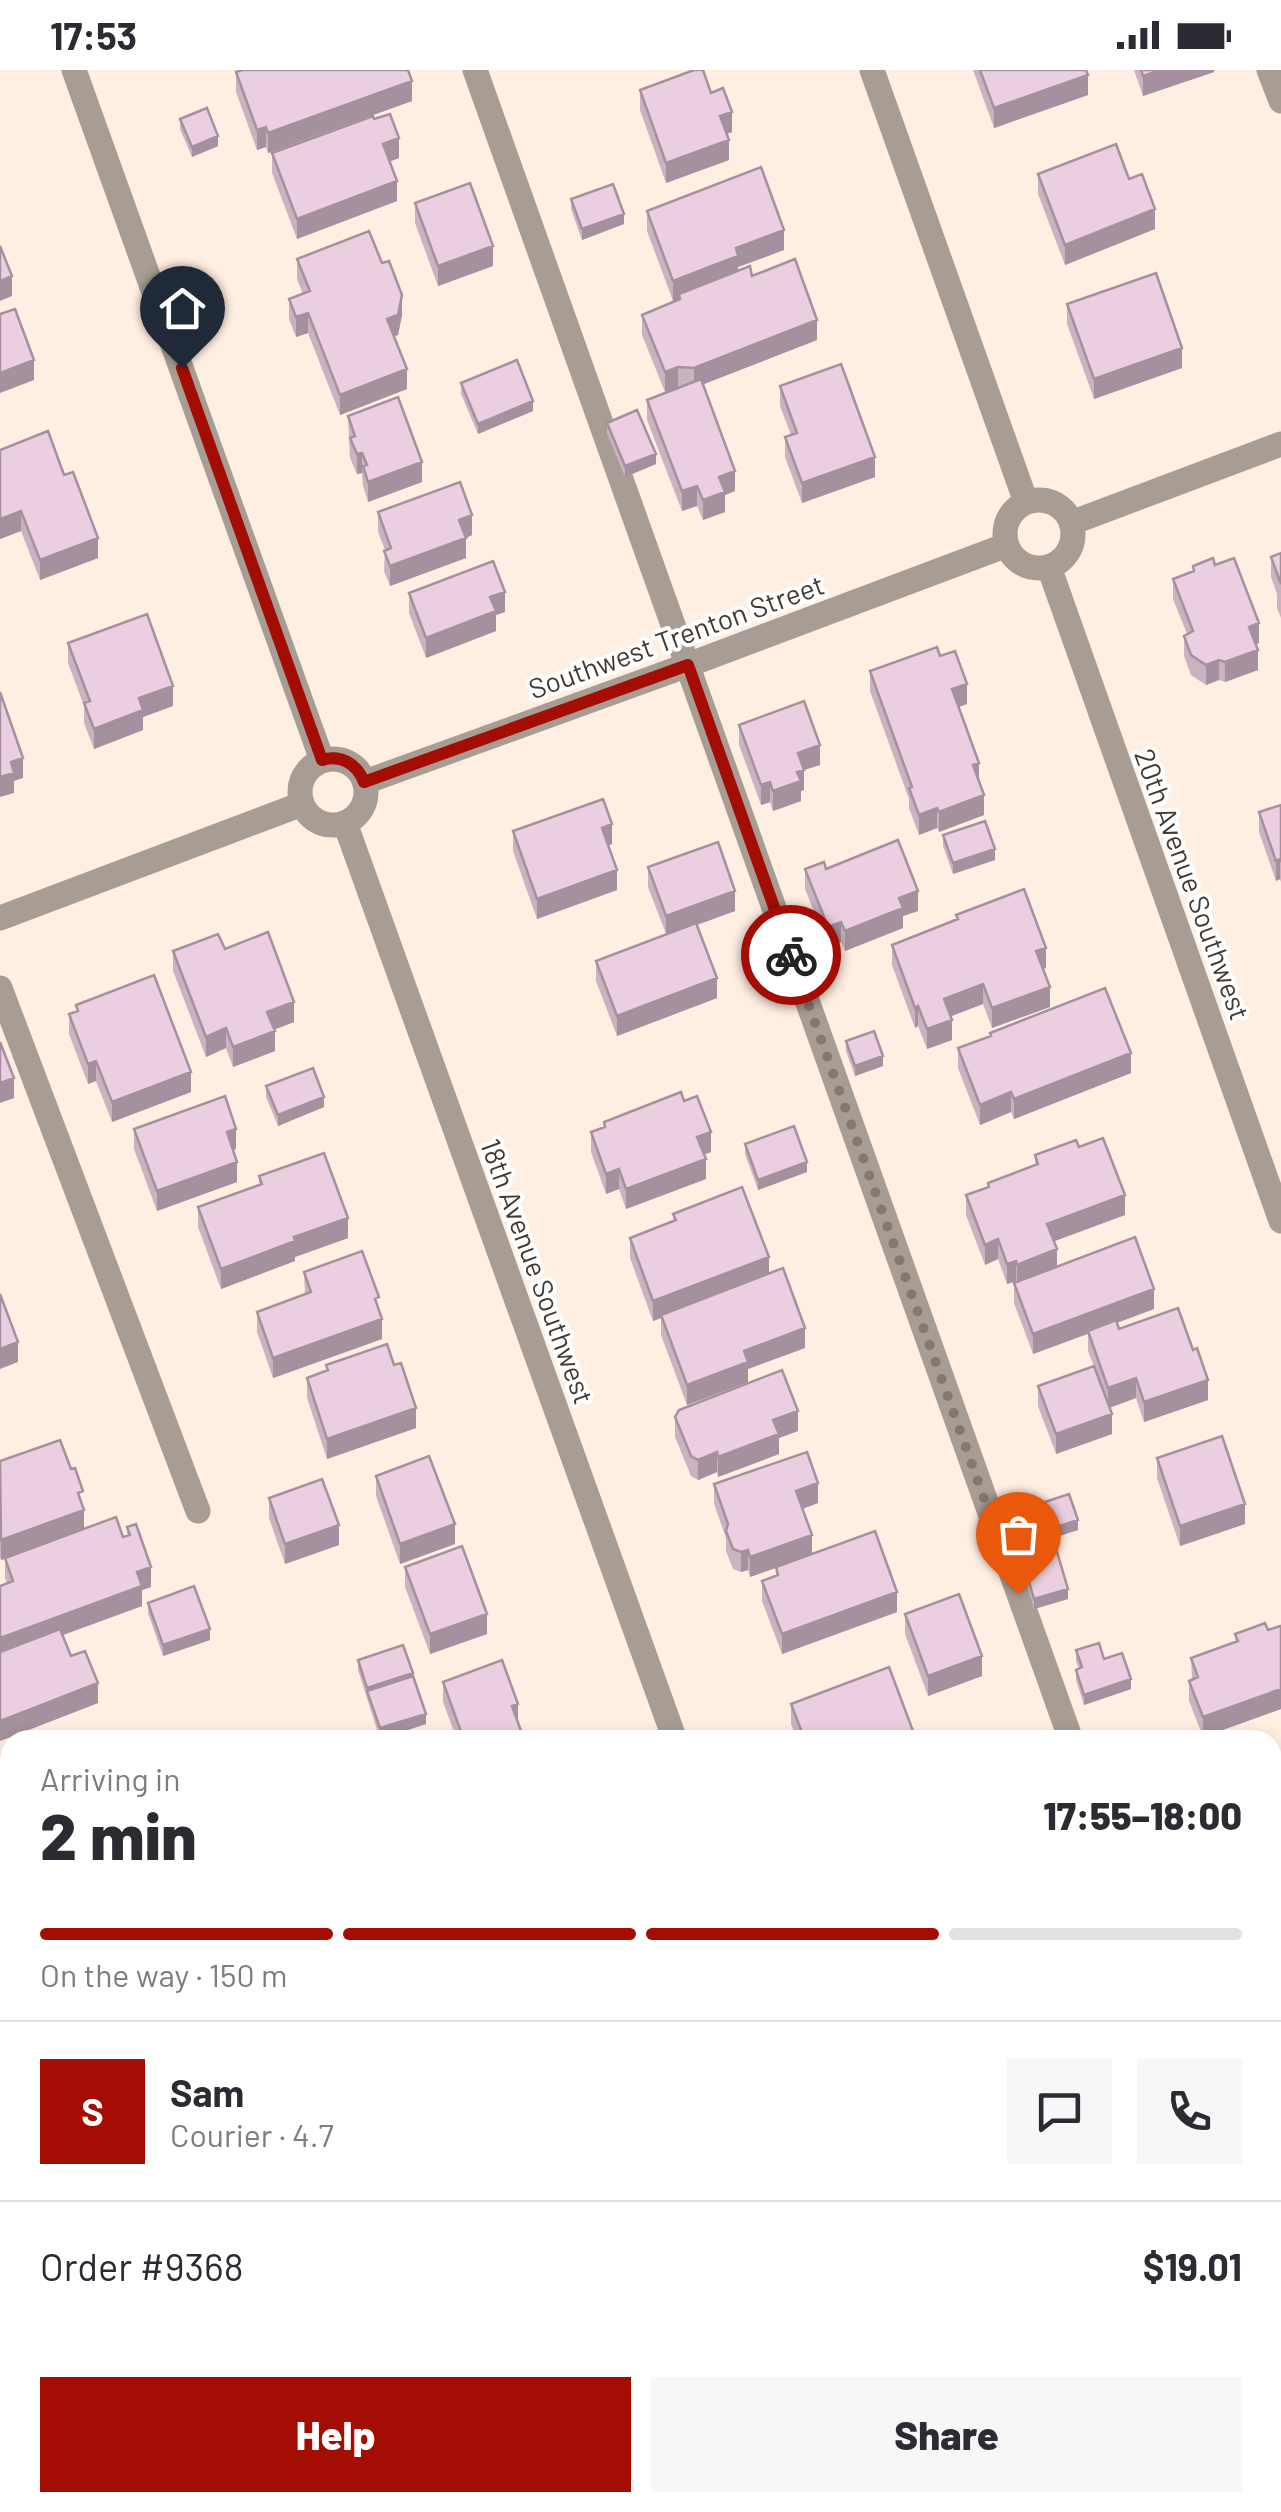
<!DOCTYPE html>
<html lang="en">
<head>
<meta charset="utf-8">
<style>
	:root { --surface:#fff; --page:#f7f7f7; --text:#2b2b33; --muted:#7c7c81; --line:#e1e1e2; --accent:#a30d03 }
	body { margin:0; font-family:Barlow,sans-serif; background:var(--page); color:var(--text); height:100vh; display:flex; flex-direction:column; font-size:38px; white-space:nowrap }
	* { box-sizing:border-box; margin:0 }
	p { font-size:32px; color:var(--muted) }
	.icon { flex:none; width:55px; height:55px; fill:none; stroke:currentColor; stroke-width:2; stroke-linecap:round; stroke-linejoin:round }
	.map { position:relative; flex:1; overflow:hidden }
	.drawer { position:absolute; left:0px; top:1660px; width:1282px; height:782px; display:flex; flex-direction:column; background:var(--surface); border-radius:30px 30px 0 0; box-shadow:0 5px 15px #0003 }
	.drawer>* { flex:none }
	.pin { position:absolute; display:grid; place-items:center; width:85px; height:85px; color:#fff; margin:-102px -42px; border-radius:50% 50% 50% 0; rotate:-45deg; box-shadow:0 0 10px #0007 }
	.pin .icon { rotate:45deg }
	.courier { position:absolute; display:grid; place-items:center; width:100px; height:100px; margin:-50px; border:8px solid #a30d03; border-radius:50%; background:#fff; color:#222; box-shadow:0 2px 12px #0007 }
	.overview em { font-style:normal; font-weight:800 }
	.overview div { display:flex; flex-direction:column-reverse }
	.overview { display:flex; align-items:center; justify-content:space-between; height:170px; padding:0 40px }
	h1 { font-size:65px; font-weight:800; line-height:75px }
	.bar { display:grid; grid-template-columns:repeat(4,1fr); gap:15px 10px; align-content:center; height:120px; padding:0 40px }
	.bar i { height:12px; border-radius:8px; background:var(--line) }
	.bar .active { background:var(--accent) }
	.bar p { grid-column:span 4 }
	.line { display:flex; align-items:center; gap:25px; padding:0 40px; border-top:2px solid var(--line) }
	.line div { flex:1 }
	.round { display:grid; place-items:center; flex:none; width:105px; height:105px; border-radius:0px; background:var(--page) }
	.action { display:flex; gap:20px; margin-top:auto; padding:20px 40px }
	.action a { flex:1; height:115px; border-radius:0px; background:var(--accent); color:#fff; font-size:40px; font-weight:800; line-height:115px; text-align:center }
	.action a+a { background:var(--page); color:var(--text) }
	.status { display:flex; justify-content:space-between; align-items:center; height:70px; padding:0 50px; background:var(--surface); direction:ltr }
	.status svg { height:28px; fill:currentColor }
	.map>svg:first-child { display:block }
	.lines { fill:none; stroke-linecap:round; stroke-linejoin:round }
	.minor { stroke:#a79d94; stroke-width:25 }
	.wall { fill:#cab2c1 }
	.shaded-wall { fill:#a4919d }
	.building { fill:#ebcfe0; stroke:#a4919d; stroke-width:2.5 }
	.done { stroke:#85796f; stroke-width:10; stroke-dasharray:0 18 }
	.route { stroke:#a30d03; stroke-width:12 }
	.labels { text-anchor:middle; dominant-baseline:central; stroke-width:8; stroke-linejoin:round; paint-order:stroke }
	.street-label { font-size:28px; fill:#433931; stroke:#fff }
</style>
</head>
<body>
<div class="status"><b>17:53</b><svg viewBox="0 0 49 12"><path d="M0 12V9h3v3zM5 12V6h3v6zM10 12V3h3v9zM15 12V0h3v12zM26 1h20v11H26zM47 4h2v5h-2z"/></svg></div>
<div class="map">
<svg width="1281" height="2442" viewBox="0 0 1281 2442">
	<rect width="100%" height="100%" fill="#ffefe3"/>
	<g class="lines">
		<!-- minor -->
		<path class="minor" d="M74 0 322 690
			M475 0 1071 1670
			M872 0 1026 432
			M1269 0 1281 31
			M1005 464a34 34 0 1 1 68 0a34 34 0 1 1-68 0Z
			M1071 453 1281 374
			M1049 497 1281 1151
			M300 722a33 33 0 1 1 66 0a33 33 0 1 1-66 0Z
			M365 712 688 595 1007 475
			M345 753 675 1670
			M0 848 302 734
			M0 918 198 1441
			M1272 1948 1281 1945
			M0 2012 10 2039
			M1272 2234 1281 2258
			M0 2417 10 2414
			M151 2432 154 2442
			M545 2432 549 2442
			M950 2432 954 2442"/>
	</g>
	<!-- wall -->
	<path class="wall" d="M973 0H1086L1088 25 994 58Z
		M1134 0H1214V2L1143 26Z
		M236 2 412 31 268 83 266 77 257 80 236 22Z
		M640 20 711 23 732 62 727 64 729 90 666 113 640 40Z
		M180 49 218 76 192 87 180 59Z
		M272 83 399 88 389 92 397 131 297 169 272 103Z
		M1038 104 1129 109 1155 159 1065 195 1038 124Z
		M571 129 624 154 582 170 571 139Z
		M415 133 493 196 438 216 415 153Z
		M647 141 784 180 738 197V200L752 206 817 270 703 314 735 421 725 425V442L703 450 697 436 682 441 647 350V330L665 322 642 265V245L679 229 673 231 647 161Z
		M297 189 402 245 398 265 394 266 407 319 340 345 308 263 296 267 289 249V229L303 224 297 209Z
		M1067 234 1182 298 1094 329 1067 254Z
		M461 313 533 341 478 364 461 324Z
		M780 316 875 407 802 433 785 387V367L791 365 780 336Z
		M348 346 422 412 368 432 363 416 362 403 357 404 350 388Z
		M607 353 656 394 625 407 607 363Z
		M48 361 98 488 40 510 21 461 0 469Z
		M378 442 472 465 466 468V488L390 516 384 501 385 480 378 462Z
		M1281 483V548L1277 538V524L1271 507V487Z
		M1215 495 1259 573 1256 574 1258 600 1225 612 1219 610 1206 615 1191 605 1184 586V566L1187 564 1173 529V509L1193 501V496Z
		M409 523 505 542 496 545V561L426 588 409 543Z
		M68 573 173 636 143 647V660L94 679 84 653V636L68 593Z
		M940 586 967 634 959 637 979 711 984 745 939 762 937 758 919 765 909 738V729L870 621V601Z
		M739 655 820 695 804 700V720L801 721V731L773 741 770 732 761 735 739 675Z
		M1281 735V812L1280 809 1276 811 1259 762V742Z
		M513 761 612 774 608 775 617 820 537 849 513 781Z
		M943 765 995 790 953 804 943 776Z
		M648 797 735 841 697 855 717 928 617 966 596 911V891L666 864 648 817Z
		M805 799H826L918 841 903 846V858L845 881 841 872 828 877 805 819Z
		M956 845 1046 898 1043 899 1050 937 992 958 983 934 950 946 952 970 927 979 918 956 915 958 892 895V875L956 850Z
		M225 879 294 952 274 960 275 981 233 997 226 978 206 987 173 901V881Z
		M76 935 191 1022 112 1052 96 1011 88 1014 69 964V944L76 942Z
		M990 963 1131 1003 1014 1049 1011 1042 980 1055 958 998V978L990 966Z
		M846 971 883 996 855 1006 846 981Z
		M266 1016 324 1037 278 1056 266 1027Z
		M684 1031 711 1082 704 1084 706 1109 626 1139 619 1119 606 1124 591 1082V1062L604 1057V1052Z
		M134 1059 236 1079 233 1080 237 1112 157 1141 134 1079Z
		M745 1074 807 1102 758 1120 745 1084Z
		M1079 1077 1125 1145 1054 1171 1057 1196 1154 1239 1117 1253 1119 1259 1208 1330 1144 1352 1136 1328 1110 1338 1112 1364 1056 1384 1038 1336V1316L1094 1296 1088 1281V1264L1033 1284 1014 1233V1213L1016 1211 1007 1214 998 1189 985 1195 966 1145V1125L988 1117V1113L1035 1095V1085Z
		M259 1106 348 1168 295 1187V1191L221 1219 198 1157V1137L259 1115Z
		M673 1144 769 1204 805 1278 748 1299V1312L687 1335 661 1265V1248L653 1251 630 1188V1168L673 1151Z
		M304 1202 379 1239 382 1269 273 1308 257 1262V1242L305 1225Z
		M326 1295 416 1358 327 1389 307 1328V1308L326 1301Z
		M675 1347 798 1361 779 1368V1384L718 1407 717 1402 698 1410 691 1406 675 1367Z
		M1157 1388 1245 1454 1180 1476 1157 1408Z
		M0 1391 83 1437 84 1459 123 1467 127 1466V1457L151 1517 142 1520V1536L63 1565 71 1586 98 1633 0 1671V1516L7 1513 5 1508V1489L1 1490 0 1487Z
		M376 1406 455 1474 400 1494 376 1426Z
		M714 1414 818 1433 803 1439 812 1484 897 1542 782 1584 762 1531V1511L776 1506V1498L750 1507 748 1500 741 1502 733 1499 726 1481V1468L714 1434Z
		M269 1428 339 1475 285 1494 269 1448Z
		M1023 1439 1078 1460 1053 1468 1068 1529 1034 1539 1018 1485V1474L1030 1471 1023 1450Z
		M405 1497 487 1564 430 1584 405 1517Z
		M148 1533 210 1570 163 1586 148 1543Z
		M905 1544 982 1606 928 1626 905 1564Z
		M1281 1558V1639L1203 1667 1189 1631V1611L1192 1610 1191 1588 1235 1572V1564Z
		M1076 1580 1104 1589 1131 1619 1084 1635 1076 1610V1600L1079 1599 1076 1591Z
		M358 1590 413 1603 426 1654 380 1669 358 1600Z
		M443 1612 518 1653 521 1670H457L443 1632Z
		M791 1634 913 1670H797L791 1654Z
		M1281 1703V1731L1278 1724V1704Z
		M1272 2023 1281 2048V2213L1272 2191Z
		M259 2432H391L364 2442H263Z
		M785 2432V2442H696L693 2433Z
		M1065 2432H1170V2442H1068Z
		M1252 2432H1272L1281 2442H1255Z"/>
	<!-- shaded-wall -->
	<path class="shaded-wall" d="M1160 0H1214V2L1143 26V6Z
		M1088 5V25L994 58V38Z
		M412 11V31L268 83V63Z
		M732 42V62L720 66V46Z
		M266 57V77L257 80V60Z
		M218 66V76L192 87V77Z
		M399 68V88L383 94V74Z
		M729 70V90L666 113V93Z
		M397 111V131L297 169V149Z
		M1155 139V159L1065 195V175Z
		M624 144V154L582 170V159Z
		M784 160V180L738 197V206L679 224V229L673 231V211L736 178Z
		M493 176V196L438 216V196Z
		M12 206V226L0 231V211Z
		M402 225V245L398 265 387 269V249Z
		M308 243V263L296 267V247Z
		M817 250V270L694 318V298Z
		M1182 278V298L1094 329V309Z
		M34 290V310L0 323V303Z
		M678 297V317L665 322V302Z
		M407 299V319L340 345V325Z
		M533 331V341L478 364V354Z
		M362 383V403L357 404V384Z
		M656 384V394L625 407V396Z
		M875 387V407L802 433V413Z
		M422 392V412L368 432V412Z
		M735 401V421L725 425V442L703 450V430L719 407Z
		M697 416V436L682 441V421Z
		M21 441V461L0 469V449Z
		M472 445V465L466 468V488L390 516V496L459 450Z
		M98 468V488L40 510V490Z
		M505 522V542L496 545V561L426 588V568L490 527Z
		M1259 553V573L1249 577V557Z
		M1258 580V600L1225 612V592Z
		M1219 590V610L1206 615V595Z
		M967 614V634L952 639V619Z
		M173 616V636L143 647V660L94 679V659L139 628Z
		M820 675V695L804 700V720L801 721V731L773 741V721L798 683Z
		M23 688V708L14 711V723L0 727V707L11 692Z
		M979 693V713L973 695Z
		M770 712V732L761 735V715Z
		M984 725V745L939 762V742Z
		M937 738V758L919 765V745Z
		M612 754V774L602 778V758Z
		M995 779V790L953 804V793Z
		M1280 789V809L1276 811V791Z
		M617 800V820L537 849V829Z
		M735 821V841L666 866V846Z
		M918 821V841L903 846V858L845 881V861L899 828Z
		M841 852V872L828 877V857Z
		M1046 878V898L1036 901V881Z
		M717 908V928L617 966V946Z
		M983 914V934L944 949V929Z
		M1050 917V937L992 958V938Z
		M294 932V952L267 962V942Z
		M918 936V956L915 958V938Z
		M952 950V970L927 979V959Z
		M226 958V978L206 987V967Z
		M275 961V981L233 997V977Z
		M1131 983V1003L1014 1049V1029Z
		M883 986V996L855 1006V996Z
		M96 991V1011L88 1014V994Z
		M191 1002V1022L112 1052V1032Z
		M14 1008V1028L0 1033V1013Z
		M1011 1022V1042L980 1055V1035Z
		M324 1027V1037L278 1056V1045Z
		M236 1059V1079L227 1082V1062Z
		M711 1062V1082L697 1087V1067Z
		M706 1089V1109L626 1139V1119Z
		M237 1092V1112L157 1141V1121Z
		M807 1092V1102L758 1120V1110Z
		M619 1099V1119L606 1124V1104Z
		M1125 1125V1145L1047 1174V1154Z
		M348 1148V1168L295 1187V1191L221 1219V1199L294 1167Z
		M998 1169V1189L985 1195V1175Z
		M1057 1179V1199L1017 1215V1195Z
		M769 1187V1207L653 1251V1231Z
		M1016 1191V1211L1007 1214V1194Z
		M1154 1219V1239L1033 1284V1264Z
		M382 1249V1269L273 1308V1288Z
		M805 1258V1278L748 1299V1312L687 1335V1315L744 1281Z
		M18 1272V1292L0 1299V1279Z
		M1136 1308V1328L1108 1338V1318Z
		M1208 1310V1330L1144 1352V1332Z
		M416 1338V1358L327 1389V1369Z
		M798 1341V1361L779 1368V1384L718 1407V1387L773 1350Z
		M1112 1344V1364L1056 1384V1364Z
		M717 1382V1402L698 1410V1390Z
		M818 1413V1433L796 1441V1421Z
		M1245 1434V1454L1180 1476V1456Z
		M84 1440V1460L1 1490V1470Z
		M1078 1450V1460L1032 1475V1465Z
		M455 1454V1474L400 1494V1474Z
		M339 1455V1475L285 1494V1474Z
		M812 1465V1485L750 1507V1487Z
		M748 1480V1500L741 1502V1482Z
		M151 1497V1517L142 1520V1536L0 1588V1568L137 1502Z
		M1068 1519V1529L1034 1539V1529Z
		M897 1522V1542L782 1584V1564Z
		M487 1544V1564L430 1584V1564Z
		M210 1559V1570L163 1586V1575Z
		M982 1586V1606L928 1626V1606Z
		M413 1603V1613L367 1621V1628V1618Z
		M1131 1609V1619L1084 1635V1625Z
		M98 1613V1633L0 1671V1651Z
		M1281 1619V1639L1203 1667V1647Z
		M518 1634V1654L512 1636Z
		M426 1644V1654L380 1669V1658Z
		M521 1661V1670H495Z
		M913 1661V1670H890Z
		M1281 2094V2114L1272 2116V2096Z
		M1281 2425V2442H1259V2433L1272 2432V2428Z
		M335 2432H391L364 2442H308Z
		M778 2432H785V2442H751Z
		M1142 2432H1170V2442H1116Z
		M1092 2435V2442H1075V2441Z"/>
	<!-- building -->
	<path class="building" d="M242 0H408L412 11 268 63 266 57 257 60 236 2Z
		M694 0H703L711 23 723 18 732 42 720 46 729 70 666 93 640 20Z
		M980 0H1086L1088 5 994 38Z
		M1141 0H1160L1143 6Z
		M207 38 218 66 192 77 180 49Z
		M390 44 399 68 383 74 397 111 297 149 272 83 373 46 374 49Z
		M1116 74 1129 109 1142 104 1155 139 1065 175 1038 104Z
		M761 97 784 160 736 178 738 186 673 211 647 141Z
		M470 113 493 176 438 196 415 133Z
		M613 114 624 144 582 159 571 129Z
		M369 161 382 193 389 191 402 225 398 245 387 249 407 299 340 325 308 243 296 247 289 229 310 221 297 189Z
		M0 176 12 206 0 211Z
		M795 189 817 250 694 298 678 297 665 302 642 245 680 229 679 224 750 196 752 206Z
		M1156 203 1182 278 1094 309 1067 234Z
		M15 239 34 290 0 303V244Z
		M517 290 533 331 478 354 461 313Z
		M841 294 875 387 802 413 785 367 797 363 780 316Z
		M701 309 735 401 719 407 725 422 703 430 697 416 682 421 647 330Z
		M398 327 422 392 368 412 363 396 367 395 362 383 357 384 350 368 355 366 348 346Z
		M637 340 656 384 625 396 607 353Z
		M48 361 64 405 73 402 98 468 40 490 21 441 0 449V380Z
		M460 412 472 445 459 450 466 468 390 496 384 481 391 478 378 442Z
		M1281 483V514L1271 487Z
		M1213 488 1215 495 1234 488 1259 553 1249 557 1258 580 1225 592 1219 590 1206 595 1191 585 1184 566 1193 561 1173 509 1194 501 1193 496Z
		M493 491 505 522 490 527 496 541 426 568 409 523Z
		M147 544 173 616 139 628 143 640 94 659 84 633 90 631 68 573Z
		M937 577 940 586 955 581 967 614 952 619 979 693 973 695 984 725 939 742 937 738 919 745 909 718 912 717 870 601Z
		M0 622 23 688 11 692 14 703 0 707Z
		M804 631 820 675 798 683 804 700 797 702 801 711 773 721 770 712 761 715 739 655Z
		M603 729 612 754 602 758 617 800 537 829 513 761Z
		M1281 735V792L1280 789 1276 791 1259 742Z
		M985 751 995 779 953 793 943 765Z
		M898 770 918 821 899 828 903 838 845 861 841 852 828 857 805 799 824 792 826 799Z
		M718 772 735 821 666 846 648 797Z
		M1024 819 1046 878 1036 881 1050 917 992 938 983 914 944 929 952 950 927 959 918 936 915 938 892 875 958 849 956 845Z
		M696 853 717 908 617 946 596 891Z
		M268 862 294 932 267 942 275 961 233 977 226 958 206 967 173 881 218 864 225 879Z
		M154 905 191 1002 112 1032 96 991 88 994 69 944 78 941 76 935Z
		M1105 918 1131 983 1014 1029 1011 1022 980 1035 958 978 991 966 990 963Z
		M874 961 883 986 855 996 846 971Z
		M0 972 14 1008 0 1013Z
		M313 998 324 1027 278 1045 266 1016Z
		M681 1022 684 1031 697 1026 711 1062 697 1067 706 1089 626 1119 619 1099 606 1104 591 1062 605 1057 604 1052Z
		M225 1026 236 1059 227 1062 237 1092 157 1121 134 1059Z
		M794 1056 807 1092 758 1110 745 1074Z
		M1103 1068 1125 1125 1047 1154 1057 1179 1017 1195 1016 1191 1007 1194 998 1169 985 1175 966 1125 989 1117 988 1113 1038 1094 1035 1085 1076 1070 1079 1077Z
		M324 1083 348 1148 294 1167 295 1171 221 1199 198 1137 262 1114 259 1106Z
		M742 1117 769 1187 653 1231 630 1168 676 1150 673 1144Z
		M1135 1167 1154 1219 1033 1264 1014 1213Z
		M362 1181 379 1227 375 1229 382 1249 273 1288 257 1242 311 1222 304 1202Z
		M783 1198 805 1258 744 1281 748 1292 687 1315 661 1245Z
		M0 1224 18 1272 0 1279Z
		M1178 1238 1193 1280 1197 1278 1208 1310 1144 1332 1136 1308 1108 1318 1088 1261 1116 1250 1119 1259Z
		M387 1274 394 1295 401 1293 416 1338 327 1369 307 1308 328 1300 326 1295Z
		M1094 1296 1112 1344 1056 1364 1038 1316Z
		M782 1300 798 1341 773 1350 779 1364 718 1387 717 1382 698 1390 691 1386 675 1347 679 1340Z
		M1222 1366 1245 1434 1180 1456 1157 1388Z
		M60 1370 71 1399 75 1398 83 1421 78 1423 84 1440 1 1470 0 1391Z
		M807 1382 818 1413 796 1421 812 1465 750 1487 748 1480 741 1482 733 1479 726 1461 728 1454 714 1414Z
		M429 1386 455 1454 400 1474 376 1406Z
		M322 1409 339 1455 285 1474 269 1428Z
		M1069 1424 1078 1450 1032 1465 1023 1439Z
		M116 1447 123 1467 130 1465 127 1457 136 1454 151 1497 137 1502 142 1516 0 1568V1516L13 1511 5 1488Z
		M875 1461 897 1522 782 1564 762 1511 778 1505 776 1497Z
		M1052 1465 1068 1519 1034 1529 1018 1474Z
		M462 1476 487 1544 430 1564 405 1497Z
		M194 1516 210 1559 163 1575 148 1533Z
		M959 1524 982 1586 928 1606 905 1544Z
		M1265 1553 1268 1560 1280 1556 1281 1558V1619L1203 1647 1189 1611 1198 1607 1191 1588 1238 1571 1235 1564Z
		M60 1559 71 1586 85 1581 98 1613 0 1651V1582Z
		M1099 1573 1104 1589 1122 1583 1131 1609 1084 1625 1076 1600 1082 1597 1076 1580Z
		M403 1575 413 1603 367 1618 358 1590Z
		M502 1590 518 1634 512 1636 521 1661 495 1670H464L443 1612Z
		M889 1597 913 1661 890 1670H805L791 1634Z
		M413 1606 426 1644 380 1658 367 1621Z
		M99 1662 102 1670H78Z
		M1025 1664 1027 1670H1010Z
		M1272 2023 1281 2048V2094L1272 2096Z
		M1278 2101 1281 2110V2193L1272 2171V2103Z
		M1281 2333V2425L1272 2428V2336Z
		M267 2432H335L308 2442H270Z
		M700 2432H778L751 2442H703Z
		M1072 2432H1142L1116 2442H1095L1092 2435 1075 2441Z
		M391 2435 393 2442H371Z"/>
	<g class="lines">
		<!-- done -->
		<path class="done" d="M791 885 1018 1524"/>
		<!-- route -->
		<path class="route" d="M182 298 322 690C341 684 357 694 364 712L688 595 791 885"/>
	</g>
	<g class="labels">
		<!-- street labels -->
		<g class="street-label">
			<text transform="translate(676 566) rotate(-20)">Southwest Trenton Street</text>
			<text transform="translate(1193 814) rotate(70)">20th Avenue Southwest</text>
			<text transform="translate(538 1201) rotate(70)">18th Avenue Southwest</text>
		</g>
	</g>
</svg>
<div class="pin" style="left:1018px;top:1524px;background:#ea580c"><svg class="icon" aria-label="bag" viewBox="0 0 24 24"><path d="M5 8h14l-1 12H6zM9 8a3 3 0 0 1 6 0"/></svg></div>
<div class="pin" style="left:182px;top:298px;background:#1f2937"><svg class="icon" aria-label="home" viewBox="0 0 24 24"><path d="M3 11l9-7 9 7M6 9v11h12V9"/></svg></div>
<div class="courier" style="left:791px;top:885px"><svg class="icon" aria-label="bike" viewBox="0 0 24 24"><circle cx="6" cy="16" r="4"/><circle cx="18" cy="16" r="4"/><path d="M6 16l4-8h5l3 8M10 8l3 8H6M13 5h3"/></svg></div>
<section class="drawer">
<div class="overview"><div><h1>2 min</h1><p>Arriving in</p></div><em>17:55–18:00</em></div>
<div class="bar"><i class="active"></i><i class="active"></i><i class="active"></i><i></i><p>On the way · 150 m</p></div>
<div class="line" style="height:180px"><b class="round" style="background:var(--accent);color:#fff">S</b><div><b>Sam</b><p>Courier · 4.7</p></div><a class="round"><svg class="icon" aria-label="chat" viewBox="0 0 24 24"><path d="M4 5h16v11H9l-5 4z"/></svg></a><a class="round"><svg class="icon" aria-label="phone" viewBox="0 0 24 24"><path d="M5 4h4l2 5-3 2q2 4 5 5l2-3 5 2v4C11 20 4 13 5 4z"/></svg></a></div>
<div class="line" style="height:130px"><div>Order #9368</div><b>$19.01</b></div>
<div class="action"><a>Help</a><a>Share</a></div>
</section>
</div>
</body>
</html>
